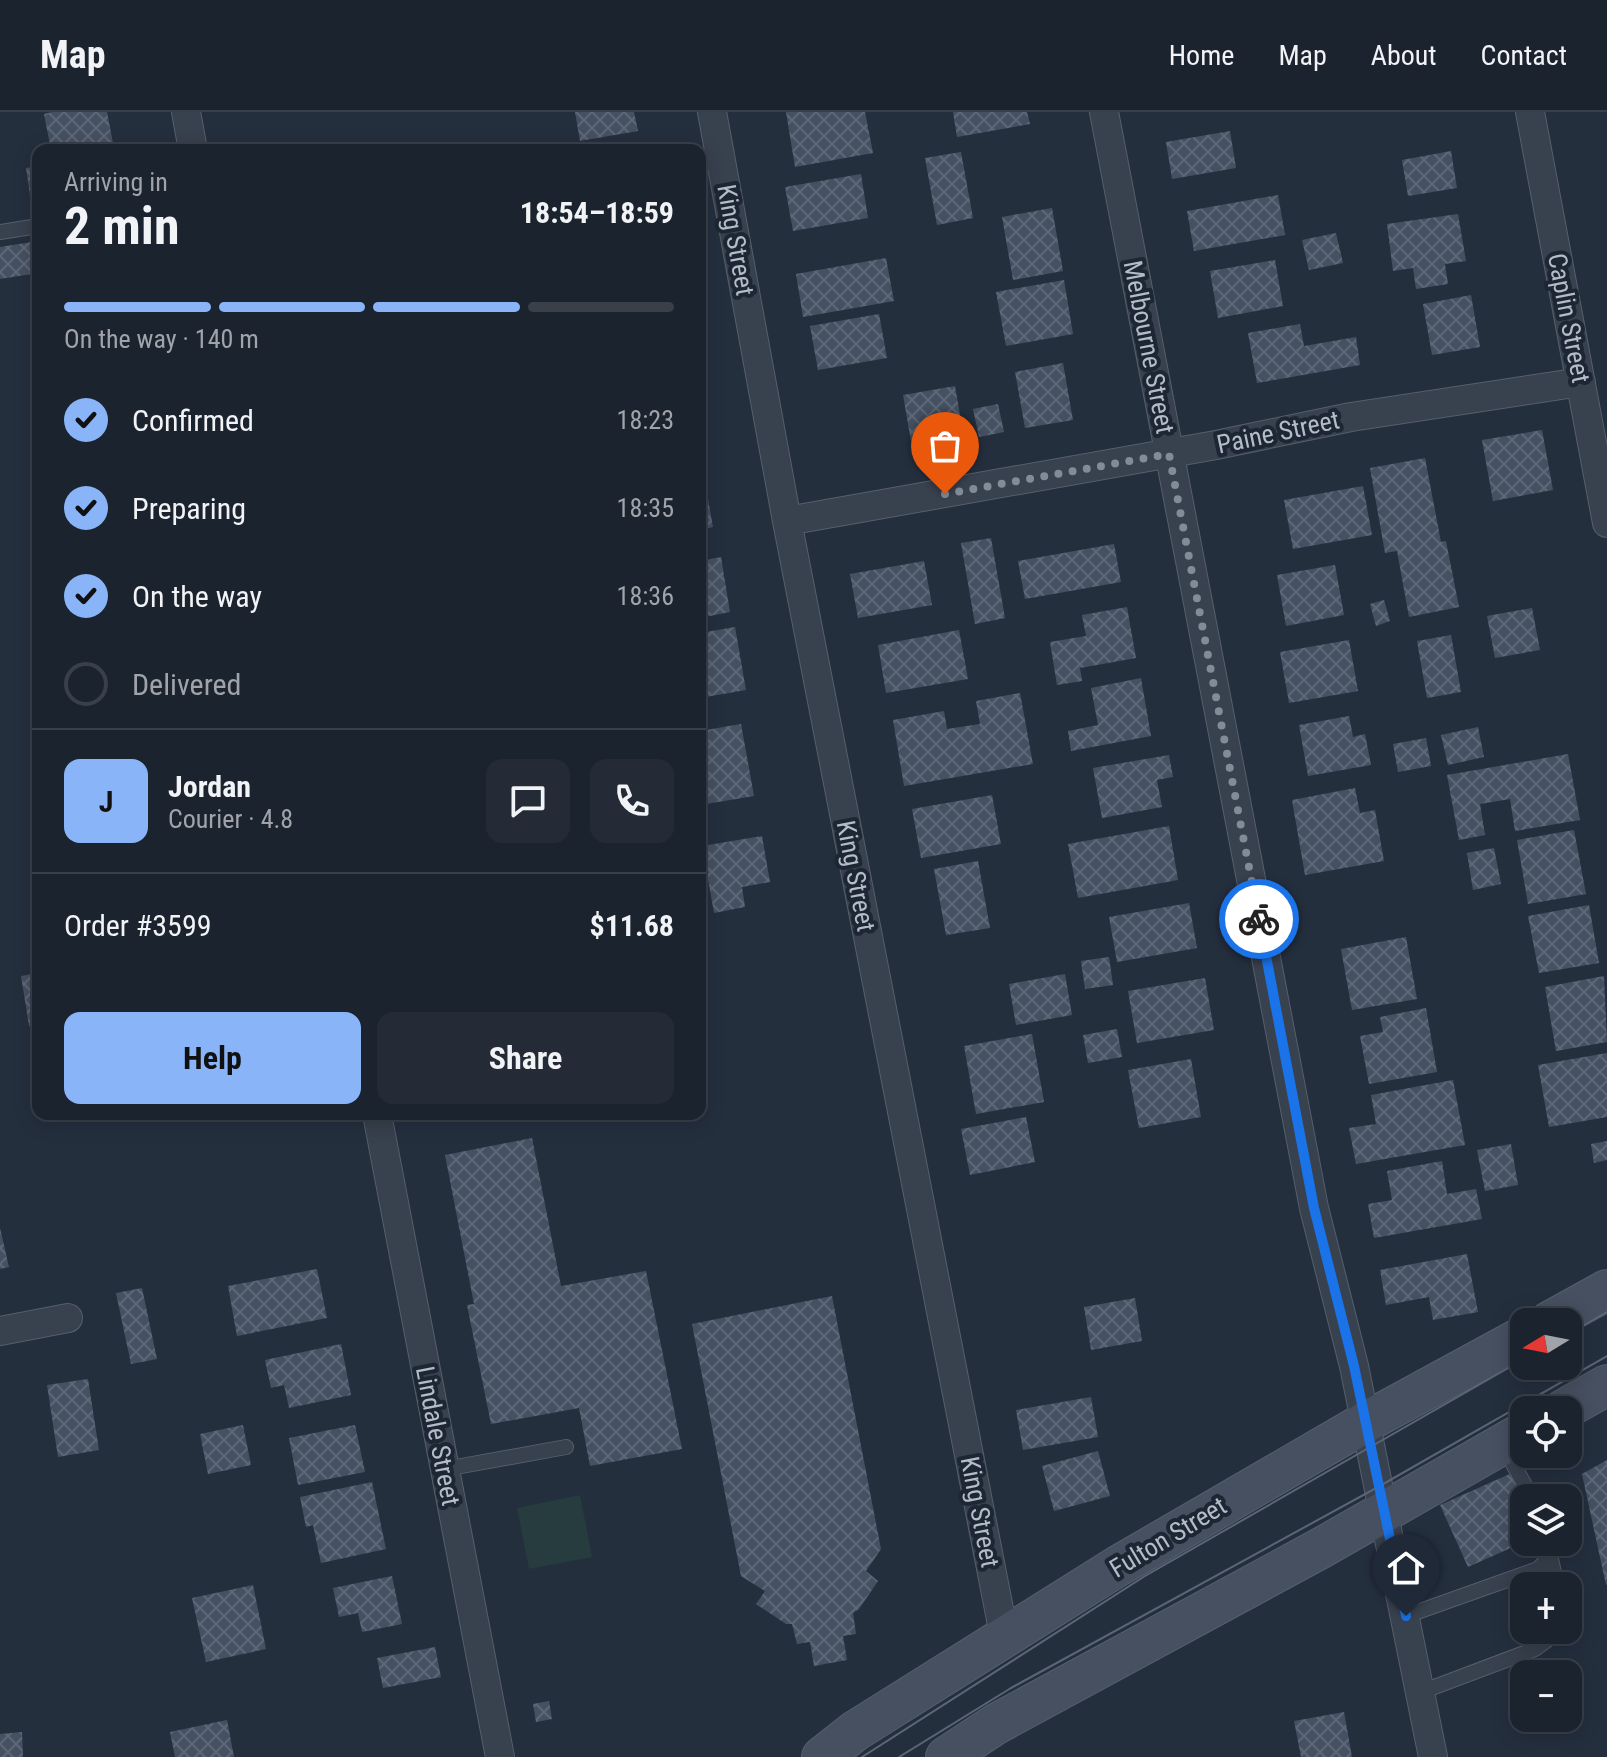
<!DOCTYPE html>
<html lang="en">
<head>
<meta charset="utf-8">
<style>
	:root { --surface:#1b232e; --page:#242b36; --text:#f1f3f6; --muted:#a0a4aa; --line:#39404a; --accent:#8ab4f8 }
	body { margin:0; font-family:"Roboto Condensed",sans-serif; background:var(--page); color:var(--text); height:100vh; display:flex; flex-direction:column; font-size:30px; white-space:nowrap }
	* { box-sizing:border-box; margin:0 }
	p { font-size:26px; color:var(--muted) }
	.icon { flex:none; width:44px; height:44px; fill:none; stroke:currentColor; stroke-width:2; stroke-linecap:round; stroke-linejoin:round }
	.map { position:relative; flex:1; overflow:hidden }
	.sheet { position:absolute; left:32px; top:32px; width:674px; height:976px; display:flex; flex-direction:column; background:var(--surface); border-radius:16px; box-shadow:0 4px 20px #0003,0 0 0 2px var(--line) }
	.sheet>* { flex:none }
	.needle { width:52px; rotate:260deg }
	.buttons { position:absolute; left:1510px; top:1196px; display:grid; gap:16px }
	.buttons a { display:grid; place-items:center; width:72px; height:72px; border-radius:16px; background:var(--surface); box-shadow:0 4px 20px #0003,0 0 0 2px var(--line); font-size:40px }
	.pin { position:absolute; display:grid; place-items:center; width:68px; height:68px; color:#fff; margin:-82px -34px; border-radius:50% 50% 50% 0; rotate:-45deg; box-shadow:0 0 8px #0007 }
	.pin .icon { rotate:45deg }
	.courier { position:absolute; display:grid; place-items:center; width:80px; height:80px; margin:-40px; border:6px solid #1a73e8; border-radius:50%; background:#fff; color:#222; box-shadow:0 2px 10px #0007 }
	.head em { font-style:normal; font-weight:700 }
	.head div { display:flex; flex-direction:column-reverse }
	.head { display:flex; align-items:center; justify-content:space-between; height:136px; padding:0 32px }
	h1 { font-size:52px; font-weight:700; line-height:60px }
	.bar { display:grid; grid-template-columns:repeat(4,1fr); gap:12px 8px; align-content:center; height:96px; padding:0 32px }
	.bar i { height:10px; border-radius:6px; background:var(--line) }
	.bar .on { background:var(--accent) }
	.bar p { grid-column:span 4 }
	.line { display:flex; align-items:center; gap:20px; padding:0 32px; border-top:2px solid var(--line) }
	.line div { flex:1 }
	.round { display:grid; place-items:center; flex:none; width:84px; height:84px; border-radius:16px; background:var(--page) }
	ol { padding:0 32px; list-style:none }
	li { display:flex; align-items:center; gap:24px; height:88px }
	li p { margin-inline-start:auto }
	li .icon { padding:8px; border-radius:50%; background:var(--accent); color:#111; stroke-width:4 }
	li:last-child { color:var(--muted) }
	li i { width:44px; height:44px; border:4px solid var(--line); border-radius:50% }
	.cta { display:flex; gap:16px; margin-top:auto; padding:16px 32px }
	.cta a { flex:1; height:92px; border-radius:16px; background:var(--accent); color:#111; font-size:32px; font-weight:700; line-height:92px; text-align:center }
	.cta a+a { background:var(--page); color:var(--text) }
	header { display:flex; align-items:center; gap:48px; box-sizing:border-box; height:112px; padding:0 40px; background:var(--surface); border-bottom:2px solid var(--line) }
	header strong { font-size:38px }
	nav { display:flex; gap:44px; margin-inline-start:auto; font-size:28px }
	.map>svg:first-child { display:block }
	.park { fill:#263c3f }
	.building { fill:url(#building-cross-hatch) }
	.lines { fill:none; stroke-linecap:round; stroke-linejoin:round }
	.service-casing { stroke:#565f6c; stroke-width:16 }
	.minor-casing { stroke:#565f6c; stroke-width:30 }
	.secondary-casing { stroke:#565f6c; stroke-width:42 }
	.service { stroke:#38414e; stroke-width:14 }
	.minor { stroke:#38414e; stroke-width:28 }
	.secondary { stroke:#465061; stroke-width:40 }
	.tram { stroke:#5a6575; stroke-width:2 }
	.done { stroke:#828b98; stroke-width:8; stroke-dasharray:0 14.4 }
	.route { stroke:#1a73e8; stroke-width:10 }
	.labels { text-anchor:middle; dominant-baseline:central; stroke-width:8; stroke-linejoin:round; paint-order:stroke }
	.street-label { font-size:26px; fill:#b4bcc9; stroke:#1d2633 }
</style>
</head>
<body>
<header>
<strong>Map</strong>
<nav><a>Home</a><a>Map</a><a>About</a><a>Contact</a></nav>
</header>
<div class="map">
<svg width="1607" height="1645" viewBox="0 0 1607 1645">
	<defs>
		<pattern id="building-cross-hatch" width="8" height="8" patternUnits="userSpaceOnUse" patternTransform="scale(2)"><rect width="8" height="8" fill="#455162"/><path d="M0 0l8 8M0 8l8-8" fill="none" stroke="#5d6877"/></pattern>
	</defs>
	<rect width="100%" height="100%" fill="#242f3e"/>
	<!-- park -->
	<path class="park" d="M580 1383 592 1445 529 1457 517 1396Z"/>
	<!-- building -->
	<path class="building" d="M52 0H107L113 31 82 38H51L44 2Z
		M575 0H634L638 19 580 29Z
		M786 0H865L873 41 795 55Z
		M953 0H1027L1030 12 957 25Z
		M1230 19 1236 56 1172 67 1166 30Z
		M1451 39 1457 76 1408 84 1402 48Z
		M961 40 973 106 937 113 925 46Z
		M38 54V89L31 90 26 56Z
		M861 62 868 106 793 119 785 75Z
		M1278 83 1285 123 1194 139 1187 99Z
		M1052 96 1063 159 1013 168 1002 105Z
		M1458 102 1466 149 1445 152 1448 172 1416 177 1413 156 1393 159 1387 112Z
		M1336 121 1343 151 1309 158 1302 128Z
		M38 129V161L0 167V135Z
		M886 146 894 189 803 205 796 162Z
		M1275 148 1283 194 1218 206 1210 159Z
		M1064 168 1073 222 1006 234 996 180Z
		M1471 183 1480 235 1432 243 1423 192Z
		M879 202 887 246 818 258 810 214Z
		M1300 212 1304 234 1356 225 1360 253 1257 271 1248 221Z
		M1063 251 1073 308 1025 316 1015 260Z
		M955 274 964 326 912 335 903 283Z
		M998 292 1004 320 979 325 973 297Z
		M1542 318 1553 378 1493 389 1482 328Z
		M1425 346 1441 430 1446 429 1459 495 1409 505 1397 439 1385 441 1370 356Z
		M704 365 713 415 700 418V366Z
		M1363 374 1372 423 1293 437 1284 388Z
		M991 426 1005 506 975 512 961 431Z
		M1114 432 1121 470 1025 487 1018 449Z
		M721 445 730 500 700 506V449Z
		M924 449 932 493 858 506 850 462Z
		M1335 453 1344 503 1286 514 1277 463Z
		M1384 488 1390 509 1376 514 1370 492Z
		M1127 495 1136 546 1080 556 1082 569 1057 573 1050 530 1086 524 1082 503Z
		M1532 496 1540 538 1495 546 1487 504Z
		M735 515 746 578 700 586V521Z
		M959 518 968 567 886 581 878 533Z
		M1451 523 1461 580 1427 586 1417 529Z
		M1349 528 1358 579 1289 591 1280 540Z
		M1141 566 1151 624 1071 639 1068 619 1098 613 1091 576Z
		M1020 581 1033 652 904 674 893 608 944 599 947 617 980 612 976 589Z
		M1349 604 1353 625 1365 622 1371 653 1308 664 1299 613Z
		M741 612 754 684 700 693V619Z
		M1478 615 1484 645 1448 653 1441 623Z
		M1426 626 1431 654 1398 660 1393 632Z
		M1568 642 1580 708 1515 719 1510 687 1480 692 1485 723 1459 728 1447 663Z
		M1169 643 1173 665 1157 668 1162 695 1102 706 1093 656Z
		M1355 676 1360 701 1375 698 1384 749 1305 763 1292 688Z
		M992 683 1001 732 921 746 912 697Z
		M1169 714 1178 768 1078 786 1068 732Z
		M1574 718 1586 782 1528 792 1517 728Z
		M762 724 770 770 742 775 745 795 714 801 702 734Z
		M1494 736 1501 772 1473 778 1467 741Z
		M978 749 990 816 946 823 934 757Z
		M1189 791 1197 836 1117 850 1109 805Z
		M1589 793 1599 851 1539 861 1528 804Z
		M1406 825 1417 887 1352 898 1341 837Z
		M1109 845 1113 873 1085 877 1081 849Z
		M38 861V913L29 914 21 864Z
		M1065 862 1072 903 1016 913 1009 872Z
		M1604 864 1607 930 1556 939 1545 875Z
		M1205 866 1214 918 1137 931 1128 879Z
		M1426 896 1437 960 1369 972 1360 924 1383 920 1380 905Z
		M1117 917 1122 945 1088 951 1083 923Z
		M1032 922 1044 990 976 1002 964 934Z
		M1607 941V1005L1549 1015 1538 953Z
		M1191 947 1201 1005 1139 1016 1128 958Z
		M1453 968 1465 1033 1356 1052 1349 1016 1376 1012 1371 983Z
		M1026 1005 1035 1050 970 1063 961 1017Z
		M532 1026 561 1174 646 1159 682 1337 590 1354 579 1296 491 1312 467 1193 474 1192 445 1043Z
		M1607 1029V1048L1594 1051 1591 1032Z
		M1511 1032 1518 1073 1485 1079 1477 1038Z
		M1442 1049 1447 1082 1476 1077 1482 1107 1374 1126 1368 1092 1392 1088 1387 1059Z
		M0 1116 9 1155 0 1157Z
		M1467 1142 1478 1200 1433 1208 1429 1185 1386 1193 1380 1158Z
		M317 1157 327 1206 237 1224 228 1174Z
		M142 1176 157 1247 131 1252 116 1181Z
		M832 1184 881 1437 866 1459 878 1469 859 1497 853 1501 856 1522 843 1524 847 1548 814 1554 810 1530 797 1532 792 1512H786L756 1492 765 1479 741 1464 692 1212Z
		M1135 1186 1142 1229 1091 1238 1084 1195Z
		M341 1232 351 1283 289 1296 284 1273 271 1276 265 1248Z
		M88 1267 99 1338 58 1345 47 1273Z
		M1091 1285 1098 1325 1023 1338 1016 1298Z
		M243 1313 251 1353 208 1362 200 1322Z
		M355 1313 365 1360 298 1373 289 1326Z
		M1098 1339 1110 1384 1054 1399 1042 1354Z
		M1607 1348V1473H1606L1582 1362Z
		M1512 1361 1524 1388V1430L1468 1455 1440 1393Z
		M372 1370 386 1437 321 1451 313 1413 306 1415 300 1385Z
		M392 1464 402 1512 362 1520 358 1501 339 1505 333 1476Z
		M253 1473 266 1537 206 1550 192 1486Z
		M435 1535 441 1565 383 1576 377 1546Z
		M549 1589 552 1607 536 1610 533 1592Z
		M1344 1600 1352 1645H1301L1294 1609Z
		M227 1608 234 1645H175L170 1620Z
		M22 1620 23 1645H0V1622Z"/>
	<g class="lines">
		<!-- service casing -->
		<g class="service-casing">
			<path id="service" d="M0 120 38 114
				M1503 1334 1532 1386
				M445 1357 566 1335
				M1549 1438 1557 1474
				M1406 1504 1538 1457 1546 1449 1548 1433
				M1421 1580 1535 1537 1561 1518"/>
		</g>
		<!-- minor casing -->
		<g class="minor-casing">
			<path id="minor" d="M186 0 193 38
				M712 0 787 409 1005 1528
				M1104 0 1314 1096 1354 1254 1433 1645
				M1530 0 1607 411
				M787 409 1216 333 1351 305 1581 270
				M377 1002 500 1645
				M0 1219 68 1206"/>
		</g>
		<!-- secondary casing -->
		<g class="secondary-casing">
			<path id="secondary" d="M1549 1210 1607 1178
				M1563 1298 1607 1273
				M822 1645 855 1619 1118 1454 1366 1310 1524 1224
				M946 1645 996 1612 1321 1436 1524 1320"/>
		</g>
		<!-- service -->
		<use href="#service" class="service"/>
		<!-- minor -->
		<use href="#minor" class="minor"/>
		<!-- secondary -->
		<use href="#secondary" class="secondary"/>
		<!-- tram -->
		<path class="tram" d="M1568 1222 1607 1200
			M862 1645 1145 1464 1524 1247
			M899 1645 1011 1576 1378 1375 1607 1244"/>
	</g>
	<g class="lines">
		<!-- done -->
		<path class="done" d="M945 382 1169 342 1259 807"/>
		<!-- route -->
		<path class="route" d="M1259 807 1314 1096 1354 1254 1406 1504"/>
	</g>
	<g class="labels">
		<!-- street labels -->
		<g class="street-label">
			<text transform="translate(736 128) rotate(80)">King Street</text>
			<text transform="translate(1569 206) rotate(79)">Caplin Street</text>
			<text transform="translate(1149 235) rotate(79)">Melbourne Street</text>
			<text transform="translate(1278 320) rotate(-12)">Paine Street</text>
			<text transform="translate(856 764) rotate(79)">King Street</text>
			<text transform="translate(438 1324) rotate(79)">Lindale Street</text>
			<text transform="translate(980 1400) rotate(79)">King Street</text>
			<text transform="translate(1168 1425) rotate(-31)">Fulton Street</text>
		</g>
	</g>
</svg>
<div class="buttons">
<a><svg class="needle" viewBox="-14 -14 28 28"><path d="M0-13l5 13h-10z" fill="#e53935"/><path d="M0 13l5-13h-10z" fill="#a0a4aa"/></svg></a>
<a><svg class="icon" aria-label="locate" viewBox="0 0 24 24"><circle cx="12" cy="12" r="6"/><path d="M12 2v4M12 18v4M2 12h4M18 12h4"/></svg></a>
<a><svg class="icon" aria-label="layers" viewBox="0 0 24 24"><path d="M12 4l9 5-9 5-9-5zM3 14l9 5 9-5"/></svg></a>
<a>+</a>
<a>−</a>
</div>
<div class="pin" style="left:945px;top:382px;background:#ea580c"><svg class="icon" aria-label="bag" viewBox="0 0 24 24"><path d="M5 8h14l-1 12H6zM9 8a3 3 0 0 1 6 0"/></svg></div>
<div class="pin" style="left:1406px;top:1504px;background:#1f2937"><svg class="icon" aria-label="home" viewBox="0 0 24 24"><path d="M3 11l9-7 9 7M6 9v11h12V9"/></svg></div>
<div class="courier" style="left:1259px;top:807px"><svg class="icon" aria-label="bike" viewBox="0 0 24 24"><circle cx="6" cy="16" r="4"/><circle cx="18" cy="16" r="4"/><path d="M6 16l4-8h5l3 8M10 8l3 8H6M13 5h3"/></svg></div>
<section class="sheet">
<div class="head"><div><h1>2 min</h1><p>Arriving in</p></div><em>18:54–18:59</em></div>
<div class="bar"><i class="on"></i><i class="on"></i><i class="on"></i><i></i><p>On the way · 140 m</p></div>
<ol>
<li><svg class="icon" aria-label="check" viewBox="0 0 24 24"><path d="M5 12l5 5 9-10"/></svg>Confirmed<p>18:23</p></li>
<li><svg class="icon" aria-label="check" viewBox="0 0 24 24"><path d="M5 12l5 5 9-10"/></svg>Preparing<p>18:35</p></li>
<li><svg class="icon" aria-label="check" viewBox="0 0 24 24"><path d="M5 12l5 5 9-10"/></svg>On the way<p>18:36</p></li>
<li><i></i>Delivered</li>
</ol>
<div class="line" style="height:144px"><b class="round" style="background:var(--accent);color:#111">J</b><div><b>Jordan</b><p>Courier · 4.8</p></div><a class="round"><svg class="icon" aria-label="chat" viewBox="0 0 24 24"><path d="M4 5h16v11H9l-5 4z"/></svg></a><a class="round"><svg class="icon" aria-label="phone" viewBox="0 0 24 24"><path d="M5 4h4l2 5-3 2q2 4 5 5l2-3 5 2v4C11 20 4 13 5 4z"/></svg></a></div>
<div class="line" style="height:104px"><div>Order #3599</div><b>$11.68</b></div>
<div class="cta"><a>Help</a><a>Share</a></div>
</section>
</div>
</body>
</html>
